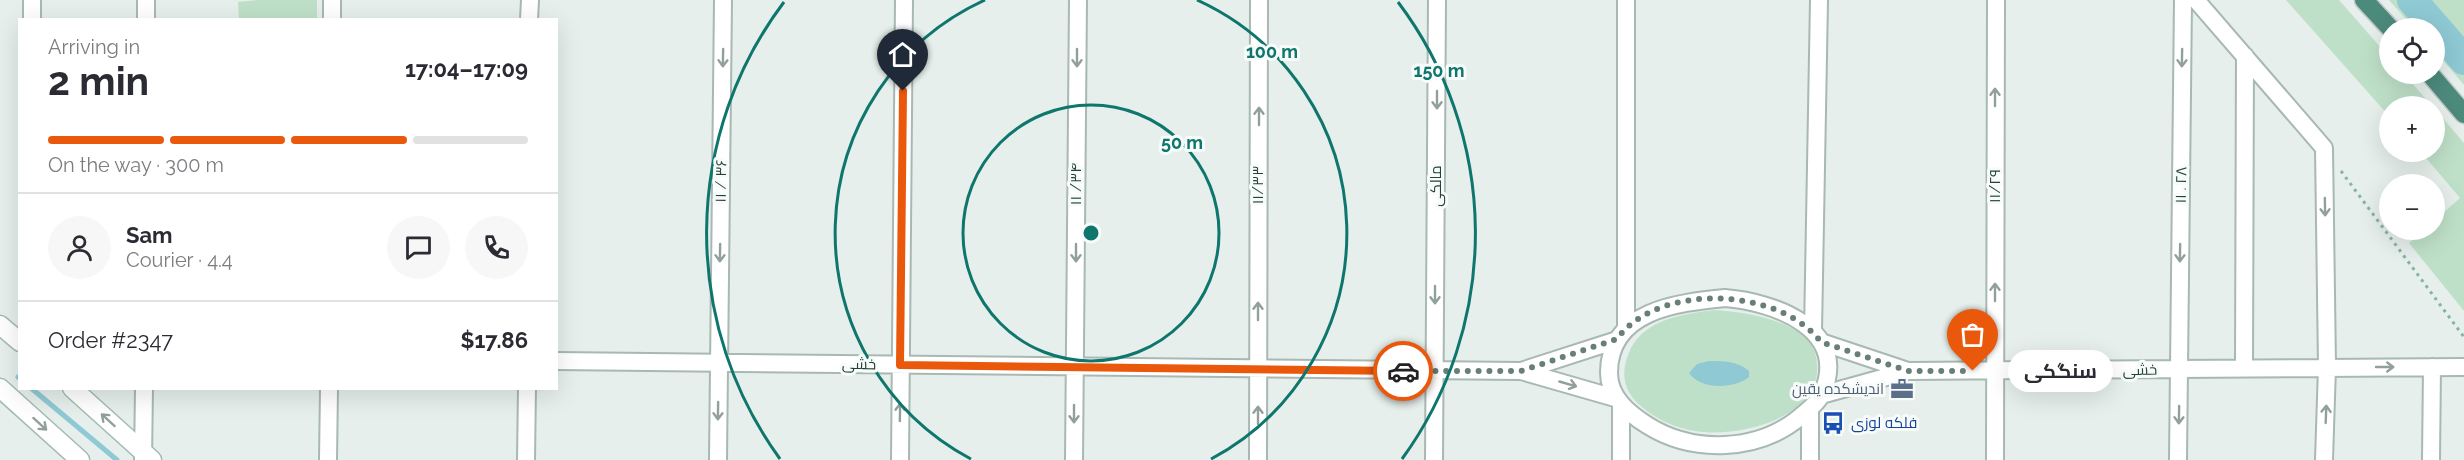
<!DOCTYPE html>
<html lang="en">
<head>
<meta charset="utf-8">
<style>
	:root { --surface:#fff; --page:#f7f7f7; --text:#2b2b33; --muted:#7c7c81; --line:#e1e1e2; --accent:#ea580c }
	body { margin:0; font-family:Raleway,Cairo,sans-serif; background:var(--page); color:var(--text); height:100vh; display:flex; flex-direction:column; font-size:22px; white-space:nowrap }
	* { box-sizing:border-box; margin:0 }
	p { font-size:20px; color:var(--muted) }
	.icon { flex:none; width:33px; height:33px; fill:none; stroke:currentColor; stroke-width:2; stroke-linecap:round; stroke-linejoin:round }
	.map { position:relative; flex:1; overflow:hidden }
	.sheet { position:absolute; left:18px; top:18px; width:540px; height:372px; display:flex; flex-direction:column; background:var(--surface); border-radius:0px; box-shadow:0 6px 24px #0002 }
	.sheet>* { flex:none }
	.controls { position:absolute; left:2379px; top:18px; display:grid; gap:12px }
	.controls a { display:grid; place-items:center; width:66px; height:66px; border-radius:50%; background:var(--surface); box-shadow:0 6px 24px #0002; font-size:30px }
	.pin { position:absolute; display:grid; place-items:center; width:51px; height:51px; color:#fff; margin:-62px -26px; border-radius:50% 50% 50% 0; rotate:-45deg; box-shadow:0 0 6px #0007 }
	.pin .icon { rotate:45deg }
	.courier { position:absolute; display:grid; place-items:center; width:60px; height:60px; margin:-30px; border:4px solid #ea580c; border-radius:50%; background:#fff; color:#222; box-shadow:0 2px 8px #0007 }
	.bubble { position:absolute; height:42px; border-radius:21px; background:var(--surface); box-shadow:0 6px 24px #0002; font-size:20px; font-weight:700; line-height:42px; text-align:center }
	.summary em { font-style:normal; font-weight:700 }
	.summary div { display:flex; flex-direction:column-reverse }
	.summary { display:flex; align-items:center; justify-content:space-between; height:102px; padding:0 30px }
	h1 { font-size:39px; font-weight:700; line-height:45px }
	.bar { display:grid; grid-template-columns:repeat(4,1fr); gap:9px 6px; align-content:center; height:72px; padding:0 30px }
	.bar i { height:8px; border-radius:4px; background:var(--line) }
	.bar .active { background:var(--accent) }
	.bar p { grid-column:span 4 }
	.line { display:flex; align-items:center; gap:15px; padding:0 30px; border-top:2px solid var(--line) }
	.line div { flex:1 }
	.round { display:grid; place-items:center; flex:none; width:63px; height:63px; border-radius:32px; background:var(--page) }
	.map>svg:first-child { display:block }
	.green { fill:#bfe0c8 }
	.water { fill:#8ec9d4 }
	.lines { fill:none; stroke-linecap:round; stroke-linejoin:round }
	.stream { stroke:#8ec9d4; stroke-width:5 }
	.river { stroke:#8ec9d4; stroke-width:30 }
	.minor-casing { stroke:#a8b8b2; stroke-width:20 }
	.secondary-casing { stroke:#a4bbb3; stroke-width:21 }
	.trunk-casing { stroke:#c2cac8; stroke-width:21 }
	.path { stroke:#86b3a5; stroke-width:3; stroke-dasharray:3 4.5; stroke-linecap:butt }
	.minor { stroke:#fff; stroke-width:16 }
	.secondary { stroke:#fff; stroke-width:18 }
	.trunk { stroke:#4c8a7c; stroke-width:18 }
	.oneway { stroke:#92a09c }
	.done { stroke:#687f78; stroke-width:6; stroke-dasharray:0 10.8 }
	.route { stroke:#ea580c; stroke-width:8 }
	.ring { fill:none; stroke:#0f766e; stroke-width:3 }
	.labels { text-anchor:middle; dominant-baseline:central; stroke-width:6; stroke-linejoin:round; paint-order:stroke }
	.street-label { font-size:15px; fill:#24423a; stroke:#f7fbf9 }
	.service-label { font-size:15px; fill:#4e5e75; stroke:#f7fbf9; text-anchor:end }
	.transit-label { font-size:15px; fill:#164399; stroke:#f7fbf9; text-anchor:start }
	.centre { fill:#0f766e; stroke:#f7fbf9; stroke-width:3 }
	.ring-label { font-size:18px; text-anchor:middle; font-weight:bold; fill:#0f766e; stroke:#f7fbf9; stroke-width:6; stroke-linejoin:round; paint-order:stroke }
</style>
</head>
<body>
<div class="map">
<svg width="2464" height="460" viewBox="0 0 2464 460">
	<rect width="100%" height="100%" fill="#e6efeb"/>
	<!-- green -->
	<path class="green" d="M258 0H317V19H239L238 2Z
		M2286 0H2339L2389 57 2390 74H2404L2432 106H2390L2389 116Z
		M2389 0H2464V85L2435 51 2434 28H2414Z
		M2435 109 2464 143V311L2409 243 2424 230H2434L2435 220 2460 198 2421 152H2434Z
		M1715 310C1744 312 1805 320 1815 353 1833 415 1741 439 1695 431 1676 428 1657 420 1642 407 1625 393 1620 377 1628 355 1641 319 1683 314 1715 310Z"/>
	<!-- water -->
	<path class="water" d="M1709 361C1723 361 1738 361 1749 371V377C1735 389 1700 390 1689 373L1697 364Z"/>
	<g class="lines">
		<!-- stream -->
		<path class="stream" d="M18 377 20 379
			M31 388 117 460"/>
		<!-- river -->
		<path class="river" d="M2412 0 2464 60"/>
		<!-- minor casing -->
		<g class="minor-casing">
			<path id="minor" d="M1626 0V327
				M2196 0 2324 148 2327 367 2324 460
				M32 20V0
				M146 20V0
				M332 20V0
				M529 20 530 0
				M1725 298C1774 302 1851 329 1822 394 1818 403 1807 411 1800 417 1758 452 1693 454 1647 425 1628 413 1609 397 1609 373 1609 310 1677 303 1725 298Z
				M1813 332 1819 0
				M1821 342 1908 371 2464 367
				M556 361 1521 371 1615 398
				M2244 368 2245 56
				M1521 371 1617 340
				M1821 395 1908 371
				M143 460 144 388
				M328 460 329 388
				M526 460 527 388
				M718 460 723 0
				M900 460 904 0
				M1074 460 1078 0
				M1258 460 1259 0
				M1434 460 1437 0
				M1621 460V405
				M1810 460V409
				M1995 460 1996 0
				M2178 460 2183 0
				M2431 460 2432 367"/>
		</g>
		<!-- secondary casing -->
		<g class="secondary-casing">
			<path id="secondary" d="M0 325 20 342
				M0 388 80 460
				M72 388 152 460"/>
		</g>
		<!-- trunk casing -->
		<g class="trunk-casing">
			<path id="trunk" d="M2364 0 2390 28
				M2430 74 2464 114"/>
		</g>
		<!-- path -->
		<path class="path" d="M2341 171 2464 337"/>
		<!-- minor -->
		<use href="#minor" class="minor"/>
		<!-- secondary -->
		<use href="#secondary" class="secondary"/>
		<!-- trunk -->
		<use href="#trunk" class="trunk"/>
	</g>
	<!-- one-way arrows -->
	<defs><path id="oneway-shaft" d="M-6 0H5M1.5-3L5.5 0L1.5 3" fill="none" stroke-width="1.6" stroke-linecap="round" stroke-linejoin="round" transform="scale(1.5)"/></defs>
	<g class="oneway">
		<use href="#oneway-shaft" transform="translate(723 58) rotate(91)"/>
		<use href="#oneway-shaft" transform="translate(1077 58) rotate(90)"/>
		<use href="#oneway-shaft" transform="translate(2182 58) rotate(91)"/>
		<use href="#oneway-shaft" transform="translate(1995 97) rotate(-90)"/>
		<use href="#oneway-shaft" transform="translate(1437 100) rotate(90)"/>
		<use href="#oneway-shaft" transform="translate(1259 116) rotate(-90)"/>
		<use href="#oneway-shaft" transform="translate(2325 207) rotate(89)"/>
		<use href="#oneway-shaft" transform="translate(720 253) rotate(91)"/>
		<use href="#oneway-shaft" transform="translate(1076 253) rotate(90)"/>
		<use href="#oneway-shaft" transform="translate(2180 253) rotate(91)"/>
		<use href="#oneway-shaft" transform="translate(1995 292) rotate(-90)"/>
		<use href="#oneway-shaft" transform="translate(1435 295) rotate(90)"/>
		<use href="#oneway-shaft" transform="translate(1258 311) rotate(-90)"/>
		<use href="#oneway-shaft" transform="translate(2385 367)"/>
		<use href="#oneway-shaft" transform="translate(1568 384) rotate(16)"/>
		<use href="#oneway-shaft" transform="translate(718 411) rotate(91)"/>
		<use href="#oneway-shaft" transform="translate(900 412) rotate(-89)"/>
		<use href="#oneway-shaft" transform="translate(1074 414) rotate(90)"/>
		<use href="#oneway-shaft" transform="translate(2326 414) rotate(-88)"/>
		<use href="#oneway-shaft" transform="translate(1258 415) rotate(-90)"/>
		<use href="#oneway-shaft" transform="translate(2179 415) rotate(91)"/>
		<use href="#oneway-shaft" transform="translate(108 420) rotate(-138)"/>
		<use href="#oneway-shaft" transform="translate(40 424) rotate(42)"/>
	</g>
	<g class="lines">
		<!-- done -->
		<path class="done" d="M1403 371H1521L1617 339C1658 282 1779 287 1821 342L1908 371H1973"/>
		<!-- route -->
		<path class="route" d="M903 91 900 365 1403 371"/>
	</g>
	<!-- distance rings -->
	<g class="ring">
		<circle cx="1091" cy="233" r="128"/>
		<path d="M971 459A256 256 0 0 1 985 0M1197 0A256 256 0 0 1 1211 459"/>
		<path d="M780 459A384 384 0 0 1 784 2M1398 2A384 384 0 0 1 1402 459"/>
	</g>
	<!-- icons -->
	<defs>
		<g id="office-bare" transform="scale(1.8)"><path d="M-6-3h4V-5.5h4V-3h4V5H-6ZM-1-4.5V-3h2v-1.5ZM-6 0V1H6V0Z" fill="#5c6f8a" stroke="#f7fbf9" stroke-width="2.5" paint-order="stroke"/></g>
		<g id="bus-bare" transform="scale(1.8)"><path d="M-5-6H5V4H4V6H2V4H-2V6H-4V4H-5ZM-3.5-4V0h7V-4ZM-3.5 1.2v1.5H-2V1.2ZM2 1.2v1.5H3.5V1.2Z" fill="#1a4fb4" stroke="#f7fbf9" stroke-width="2.5" paint-order="stroke"/></g>
	</defs>
	<g fill-rule="evenodd">
		<use href="#office-bare" x="1902" y="389"/>
		<use href="#bus-bare" x="1833" y="423"/>
	</g>
	<g class="labels">
		<!-- street labels -->
		<g class="street-label">
			<text transform="translate(721 181) rotate(-89)">۱۱ / ۳۶</text>
			<text transform="translate(1076 184) rotate(-90)">۱۱ /۳۴</text>
			<text transform="translate(1258 185) rotate(-90)">۱۱/۳۳</text>
			<text transform="translate(2181 185) rotate(-89)">۱۱ . ۲۸</text>
			<text transform="translate(1436 186) rotate(-90)">مالکی</text>
			<text transform="translate(1995 186) rotate(-90)">۱۱/۲۹</text>
			<text transform="translate(859 364) rotate(1)">خشی</text>
			<text transform="translate(2140 370) rotate(-1)">خشی</text>
		</g>
		<!-- service labels -->
		<g class="service-label">
			<text x="1884" y="389">اندیشکده یقین</text>
		</g>
		<!-- transit labels -->
		<g class="transit-label">
			<text x="1851" y="423">فلکه لوزی</text>
		</g>
	</g>
	<circle cx="1091" cy="233" r="9" class="centre"/>
	<g class="ring-label">
		<text x="1272" y="58">100 m</text>
		<text x="1439" y="77">150 m</text>
		<text x="1182" y="149">50 m</text>
	</g>
</svg>
<div class="controls">
<a><svg class="icon" aria-label="locate" viewBox="0 0 24 24"><circle cx="12" cy="12" r="6"/><path d="M12 2v4M12 18v4M2 12h4M18 12h4"/></svg></a>
<a>+</a>
<a>−</a>
</div>
<div class="pin" style="left:1973px;top:371px;background:#ea580c"><svg class="icon" aria-label="bag" viewBox="0 0 24 24"><path d="M5 8h14l-1 12H6zM9 8a3 3 0 0 1 6 0"/></svg></div>
<div class="pin" style="left:903px;top:91px;background:#1f2937"><svg class="icon" aria-label="home" viewBox="0 0 24 24"><path d="M3 11l9-7 9 7M6 9v11h12V9"/></svg></div>
<div class="courier" style="left:1403px;top:371px"><svg class="icon" aria-label="car" viewBox="0 0 24 24"><path d="M5 17H2v-5l4-1 3-4h7l3 4 3 1v5h-3M9 17h6M6 11h13"/><circle cx="7" cy="17" r="2"/><circle cx="17" cy="17" r="2"/></svg></div>
<div class="bubble" style="left:2008px;top:350px;width:105px">سنگکی</div>
<section class="sheet">
<div class="summary"><div><h1>2 min</h1><p>Arriving in</p></div><em>17:04–17:09</em></div>
<div class="bar"><i class="active"></i><i class="active"></i><i class="active"></i><i></i><p>On the way · 300 m</p></div>
<div class="line" style="height:108px"><a class="round"><svg class="icon" aria-label="person" viewBox="0 0 24 24"><circle cx="12" cy="8" r="4"/><path d="M4 21q1-7 8-7t8 7"/></svg></a><div><b>Sam</b><p>Courier · 4.4</p></div><a class="round"><svg class="icon" aria-label="chat" viewBox="0 0 24 24"><path d="M4 5h16v11H9l-5 4z"/></svg></a><a class="round"><svg class="icon" aria-label="phone" viewBox="0 0 24 24"><path d="M5 4h4l2 5-3 2q2 4 5 5l2-3 5 2v4C11 20 4 13 5 4z"/></svg></a></div>
<div class="line" style="height:78px"><div>Order #2347</div><b>$17.86</b></div>
</section>
</div>
</body>
</html>
